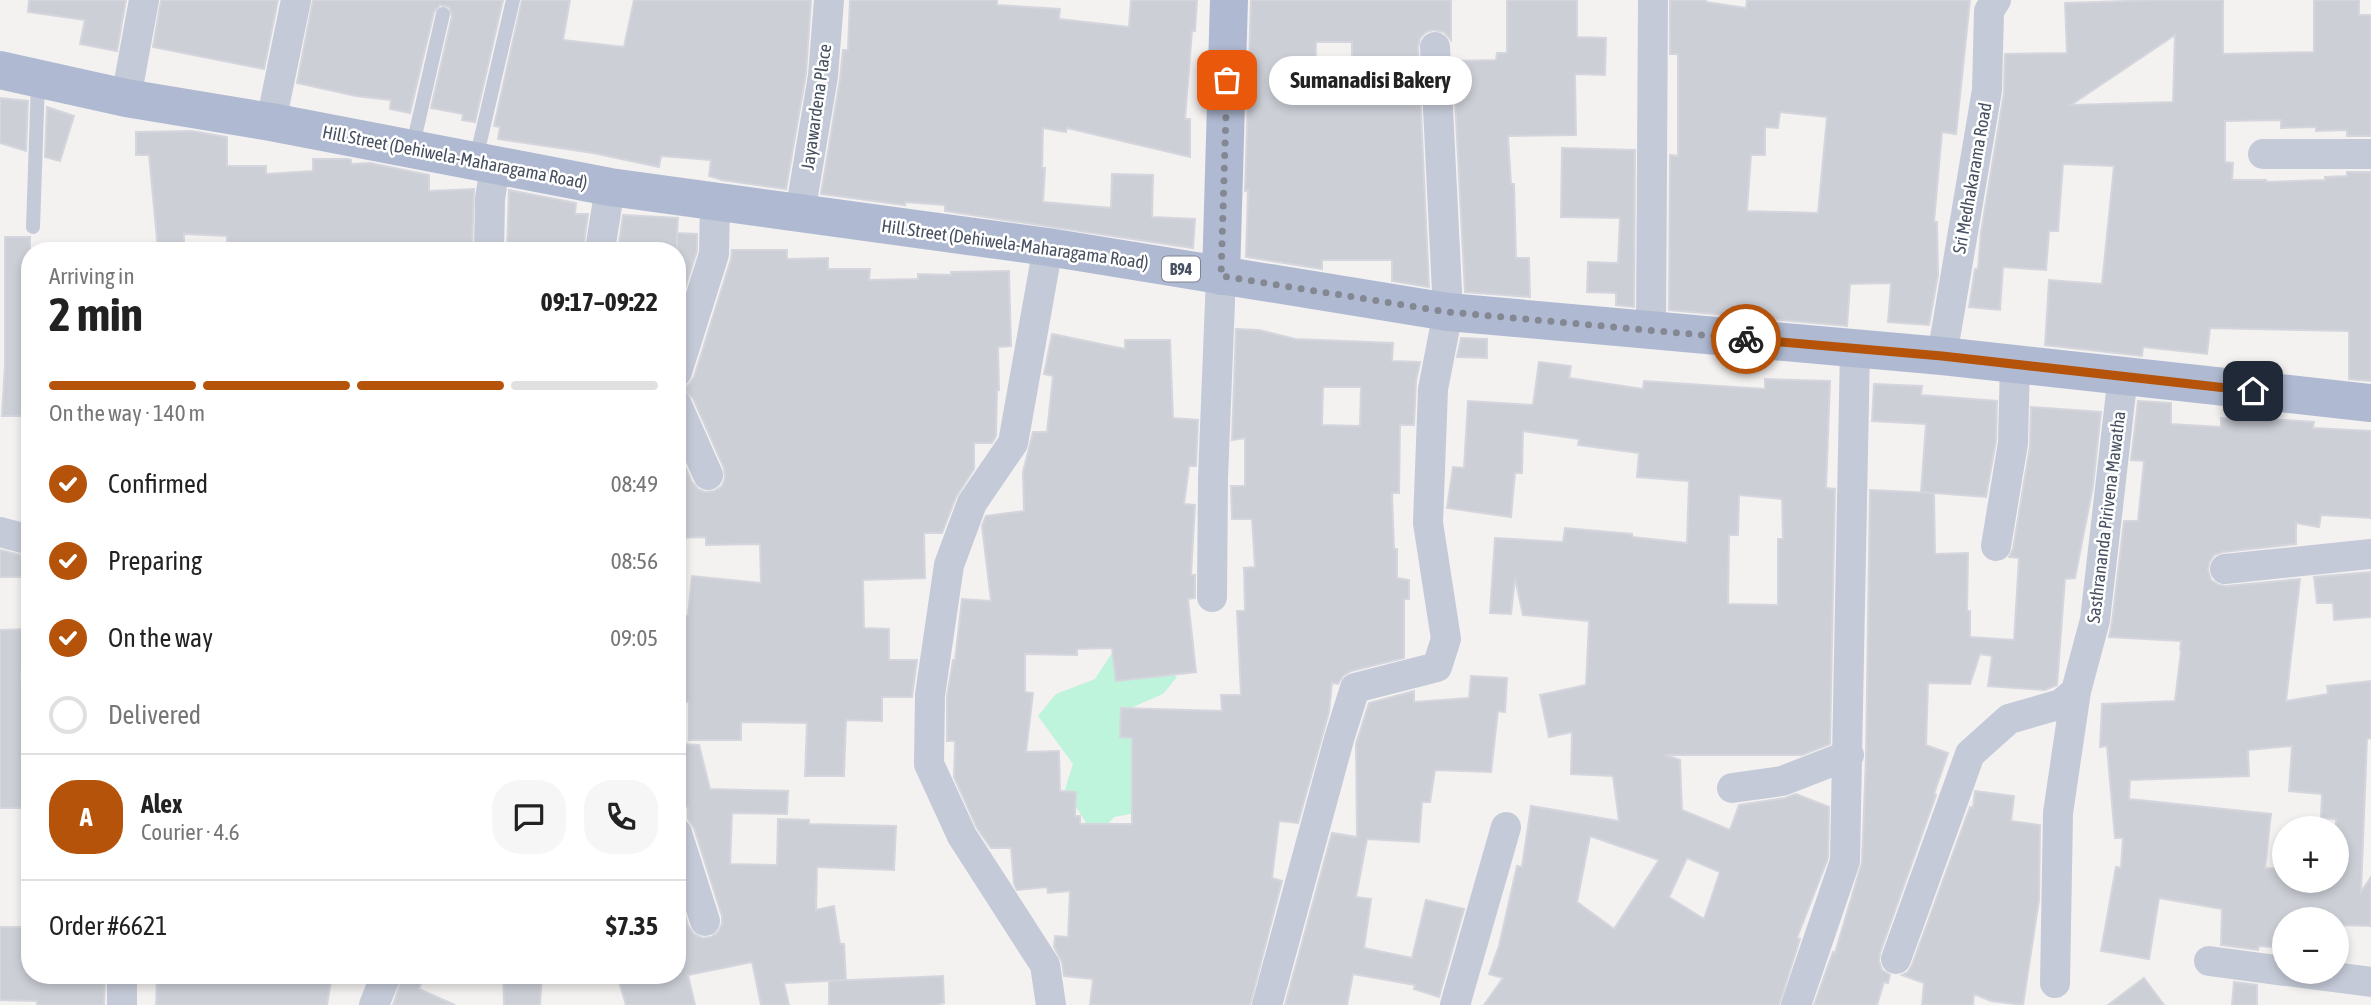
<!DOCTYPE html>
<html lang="en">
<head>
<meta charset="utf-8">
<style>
	:root { --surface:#fff; --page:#f6f6f6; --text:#222; --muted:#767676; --line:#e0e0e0; --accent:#b45309 }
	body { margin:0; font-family:"Asap Condensed",sans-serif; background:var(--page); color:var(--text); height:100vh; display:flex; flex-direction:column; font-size:26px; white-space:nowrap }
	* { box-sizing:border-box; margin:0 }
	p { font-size:23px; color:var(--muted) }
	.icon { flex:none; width:38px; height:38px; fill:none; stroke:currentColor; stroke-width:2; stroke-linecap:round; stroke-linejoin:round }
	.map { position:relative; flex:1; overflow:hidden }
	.sheet { position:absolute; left:21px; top:242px; width:665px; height:742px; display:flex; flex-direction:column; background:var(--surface); border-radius:28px; box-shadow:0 4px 10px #0003 }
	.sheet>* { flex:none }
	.tools { position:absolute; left:2272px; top:816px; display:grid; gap:14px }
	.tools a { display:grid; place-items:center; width:77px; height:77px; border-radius:50%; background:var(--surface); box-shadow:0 4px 10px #0003; font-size:35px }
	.pin { position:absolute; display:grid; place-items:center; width:60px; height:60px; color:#fff; margin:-30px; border-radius:14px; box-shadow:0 4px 10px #0006 }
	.courier { position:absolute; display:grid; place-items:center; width:70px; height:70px; margin:-35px; border:5px solid #b45309; border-radius:50%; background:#fff; color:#222; box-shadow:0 2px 9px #0007 }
	.bubble { position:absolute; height:49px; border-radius:24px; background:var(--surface); box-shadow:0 4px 10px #0003; font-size:23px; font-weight:700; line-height:49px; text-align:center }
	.head em { font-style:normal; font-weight:700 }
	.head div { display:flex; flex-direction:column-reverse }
	.head { display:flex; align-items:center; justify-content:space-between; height:119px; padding:0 28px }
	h1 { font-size:46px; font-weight:700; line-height:52px }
	.bar { display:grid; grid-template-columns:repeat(4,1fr); gap:10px 7px; align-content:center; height:84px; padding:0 28px }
	.bar i { height:9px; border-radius:5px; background:var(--line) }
	.bar .selected { background:var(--accent) }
	.bar p { grid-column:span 4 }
	.line { display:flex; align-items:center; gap:18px; padding:0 28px; border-top:2px solid var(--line) }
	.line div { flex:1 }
	.round { display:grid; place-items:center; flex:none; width:74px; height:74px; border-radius:28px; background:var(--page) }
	ol { padding:0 28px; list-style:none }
	li { display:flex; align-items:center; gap:21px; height:77px }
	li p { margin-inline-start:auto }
	li .icon { padding:7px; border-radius:50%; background:var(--accent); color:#fff; stroke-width:4 }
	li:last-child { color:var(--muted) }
	li i { width:38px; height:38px; border:4px solid var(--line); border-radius:50% }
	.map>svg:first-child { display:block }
	.green { fill:#bef3dc }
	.building { fill:#cdcfd7; stroke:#d5d6dd; stroke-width:2; fill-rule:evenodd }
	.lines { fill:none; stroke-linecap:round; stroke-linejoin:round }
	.service { stroke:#c4cad7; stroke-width:14 }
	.minor { stroke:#c4cad7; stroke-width:30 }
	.primary { stroke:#afbad2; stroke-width:38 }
	.done { stroke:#848893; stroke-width:7; stroke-dasharray:0 12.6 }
	.route { stroke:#b45309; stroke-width:9 }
	.labels { text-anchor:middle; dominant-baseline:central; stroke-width:5; stroke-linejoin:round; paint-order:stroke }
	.shield { fill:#fff; stroke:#7e8490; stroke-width:2 }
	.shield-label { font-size:16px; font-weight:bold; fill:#475060 }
	.street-label { font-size:18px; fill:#475060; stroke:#fff }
</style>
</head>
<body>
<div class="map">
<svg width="2371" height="1005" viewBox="0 0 2371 1005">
	<rect width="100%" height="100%" fill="#f4f1f1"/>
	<!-- green -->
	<path class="green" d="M1114 650 1155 663 1177 677 1163 694 1126 710 1194 802 1114 817 1101 831 1090 829 1065 789 1073 764 1038 716 1056 694 1095 679Z"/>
	<!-- building -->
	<path class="building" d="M29 0H126L117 51 80 44 85 20 28 12Z
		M161 0H278L264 69 153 47Z
		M313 0H503L475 122 462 120 463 114 431 108 452 16 449 7 440 5 434 12 410 113 390 109 391 100 356 96 297 83Z
		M522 0H570L563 40 624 47 634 0H811L806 74 786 189 722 180 709 176 711 160 661 156 659 167 593 153 498 139 500 127 494 126Z
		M850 0H997V5L1060 9 1059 19 1129 27 1131 0H1197L1195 31H1192L1185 119H1190V157L1067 128 1066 132 1043 128 1042 168H1045L1043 202 1111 208 1112 174 1153 175 1152 217 1195 219 1193 248 945 211V205L905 202V205L821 194 840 79 843 50H848Z
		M1251 0H1451V40L1444 32 1433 30 1426 32 1420 38 1418 48 1429 287 1392 281V260H1322V269L1246 257 1248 190 1245 191ZM1316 42H1352V92L1315 90Z
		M1507 0H1577V37L1606 38 1605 75 1575 74 1576 135 1508 136 1511 184H1514L1516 258H1529L1530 297 1465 292 1453 61 1496 60 1497 53H1507Z
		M1670 0H1706V2L1746 8 1747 0H1970L1956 134 1942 132 1934 222H1937L1938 275 1929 325 1888 322 1891 283 1850 284 1847 326 1669 310 1670 155 1678 156V54H1670ZM1780 112 1827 117 1818 213 1747 211 1751 155H1765V127L1778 128Z
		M2160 0H2223V54L2314 52V0H2359V15H2371V136H2347V130L2316 131V127L2281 128V120L2225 121V162L2233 163 2232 180H2266V182L2325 180V177L2347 176V172H2371V381L2349 379V331L2210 328 2207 354 2143 347 2142 356 2045 345 2049 280 2102 284 2114 166 2063 164 2058 231H2049L2046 270 2003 267 2000 310 1969 307 1975 269H1978L1981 232 2004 93 2005 54 2067 53 2065 3ZM2175 35 2173 102 2071 105Z
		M0 98 28 101 26 151 0 143Z
		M47 107 74 116 60 161 45 157Z
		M192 131 227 137V166H266V174L313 171V159H348L351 160V164L370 163 429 175V191L474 189 472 250H402V247L350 250H227V236L184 234V250H158L149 155H136V132Z
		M1562 148 1635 150 1634 307 1616 305V293L1587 292 1588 262 1618 263 1620 218 1561 217Z
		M509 190 576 203 575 214H588L583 250H507Z
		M623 215 678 218 677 233 697 234V251L677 313V234V250H618Z
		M5 237H30V416H2L5 364Z
		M732 250H787V259L828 258V269H870L869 280 918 279V274L951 275V272L1009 271 1011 346 998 347 999 390H997L996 436 992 443H974V469L956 497 942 533H924L925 578 863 580 864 628 889 629V660H917L912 697H882V721L846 720 844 776H805L807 723 741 722V740H689V702L677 701V616H688L692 576 761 583 760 544 706 545V537L677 538V449L692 482 698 489 705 492 714 491 722 486 725 478 724 468 693 398 682 389 689 384 694 377 731 259Z
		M1236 329 1259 330 1295 339 1393 343 1392 361 1420 362 1416 381 1414 425H1400L1399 493H1392L1394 549H1397V578L1409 580V599H1404V658L1351 671 1343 676 1338 684 1332 683 1329 712 1298 823 1279 821 1272 878 1282 881 1250 1005H1090L1093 979 1064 976 1062 962 1054 947 1055 936 1068 937 1070 891 1048 893 1047 887 1017 890 1014 884 1011 848H991L977 828 954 777 955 741H947V696L953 660H955L962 599 991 601 982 526 986 516 1024 511 1023 472 1033 432H1047L1053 376 1044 374 1052 334 1125 349V340H1170L1173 418 1198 420 1196 466H1189L1184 504 1195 505 1191 575H1195V598L1188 599 1196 672 1116 681 1112 648 1077 649V655L1025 654V692L1033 693 1026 752 1059 751 1060 791 1076 792 1075 816H1080V824H1132V738L1120 737 1121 708 1222 711 1221 695H1241L1237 611H1245L1244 568 1255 567 1252 519H1232L1231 486H1245V438L1232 440ZM1323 387H1361L1360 426 1322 425Z
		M1461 338 1487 339V358L1457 357Z
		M1539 362 1571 366 1569 378 1643 389 1644 381 1765 389V379L1830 381 1826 488 1835 489 1830 744 1802 755H1665L1680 760 1682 810 1730 830 1739 805 1785 798 1796 794 1829 807 1828 858 1797 938 1800 939 1779 1005H1484L1503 978 1489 974 1499 946 1517 866 1522 867 1531 806 1619 821 1613 776 1571 774 1572 732 1549 737 1540 695 1586 685 1589 621 1523 615 1515 578 1511 614 1490 613 1495 538 1563 542 1565 528 1632 534V537L1687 543 1689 481 1637 477 1639 453 1578 445 1579 439 1523 431 1522 473H1515L1511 517 1447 508 1453 467 1464 468 1468 401 1533 405ZM1739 495 1782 499 1783 539H1778V605L1728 604 1729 535H1738ZM1590 836 1659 860 1614 929 1577 902ZM1687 858 1720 872 1704 919 1669 897Z
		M1874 384 1922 386 1921 395 1997 401 1996 441 1986 497 1934 493 1935 554 1968 553 1967 611H1970V637L2014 640 2019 558 2009 557 2013 549 2030 446 2031 407 2101 412 2093 486 2075 578 2065 579 2057 685 2045 690 1988 686 1992 656 1980 654 1970 684 1928 683 1926 745 1948 753 1934 794 1936 795 1880 953 1879 961 1882 970 1890 975 1888 983 1884 982 1877 1005H1814L1833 952 1835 953 1862 862 1866 757 1870 490 1933 493 1921 492 1926 424 1872 421Z
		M2138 401 2171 403V424L2221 427V418L2285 420 2314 422 2313 428 2371 431V518L2321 515 2319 527 2296 523V544L2223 552 2214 555 2209 563 2208 570 2211 580 2219 585 2226 586 2300 579 2286 701 2328 694 2327 686 2371 681V738L2367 739 2361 892 2371 877V926L2336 925V919H2284V948L2259 946 2258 950 2221 945 2222 909 2159 898 2149 959 2101 951 2116 867 2121 868 2123 838H2115L2107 746 2100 747 2102 704 2175 701 2181 651 2180 650 2181 641 2109 637 2112 622 2124 521H2138L2144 461 2131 460ZM2292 746 2289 791 2322 794 2321 818 2336 819V880H2284V869L2265 868 2271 814 2129 799 2130 780 2249 776 2248 750Z
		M0 550 30 557V577H0Z
		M2371 572V617L2334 620 2333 603H2317L2314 577Z
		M30 629V672L21 673 26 721H30V808H0V630Z
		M1471 676 1507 678 1505 712 1498 711 1491 772 1435 770 1430 802H1422L1419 842 1367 839 1356 897 1371 899 1364 948 1412 958 1426 900 1464 909 1439 997 1414 989 1415 985 1353 974 1347 1005H1285L1332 833 1357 837 1356 744 1369 703 1414 691V702L1469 698Z
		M677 744 699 745 710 789 788 791 787 814 732 813 730 864 777 865 778 819 809 820V824L896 826 894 870 817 867 816 910 834 906 840 944H844L846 980 784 983 789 1005H761L752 962 688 975 695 1005H626L617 975H677V900L680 899 688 926 694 934 702 938 711 937 718 932 722 924V916L694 828 688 819V807L677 809Z
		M1975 791 2014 796 2011 821 2040 825 2039 900 2023 1005 1991 1001 1974 994 1973 1005H1922L1924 983 1902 975 1908 972 1912 965 1970 807 1973 808Z
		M0 927H23V963L30 962V975H105L104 1005H37V1001L0 1000Z
		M157 975H332L327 1005H156Z
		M403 975H424L419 989 455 1005H393Z
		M503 975H542L540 1005H504Z
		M943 976 944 1003 936 1005H829V981Z
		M2144 978 2164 1005H2108Z
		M2234 982 2257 985V1005H2232Z"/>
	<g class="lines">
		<!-- service -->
		<path class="service" d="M412 149 443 14
			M476 159 513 0
			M33 227 38 81"/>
		<!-- minor -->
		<path class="minor" d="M126 98 144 0
			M271 122 296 0
			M2263 154H2371
			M800 213 823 76 829 0
			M1048 247 1013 443 972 503 949 565 930 695 929 764 962 836 1045 965 1051 1005
			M489 250 490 199 495 166
			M600 250 610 187
			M1651 331 1653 0
			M1942 356 1987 90 1989 11 1996 0
			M677 372 714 254 715 202
			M677 405 708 475
			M0 532 30 540
			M1996 546 2013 443 2015 364
			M2225 569 2371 554
			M1212 597 1213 478 1221 276
			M1732 788 1782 781 1849 755
			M677 833 705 921
			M1896 959 1970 754 2009 719 2061 704 2076 691 2095 620 2123 375
			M2209 961 2284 971
			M2287 971 2371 982
			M122 975V1005
			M2055 983 2058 813 2076 691
			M374 1005 386 975
			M1267 1005 1339 739 1355 688 1437 667 1446 639 1428 523 1433 389 1448 312 1435 47
			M1455 1005 1506 827
			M1796 1005 1845 861 1855 348"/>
		<!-- primary -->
		<path class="primary" d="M0 70 126 98 271 122 610 187 1048 247 1448 312 1942 356 2371 403
			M1221 276 1229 0"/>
	</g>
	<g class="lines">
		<!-- done -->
		<path class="done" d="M1227 80 1221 276 1448 312 1746 339"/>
		<!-- route -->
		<path class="route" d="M1746 339 1942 356 2253 391"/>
	</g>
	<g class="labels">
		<!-- shield labels -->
		<rect class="shield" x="1162" y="256.5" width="38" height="25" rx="5"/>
		<g class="shield-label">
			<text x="1181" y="269">B94</text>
		</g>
		<!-- street labels -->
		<g class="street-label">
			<text transform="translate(816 107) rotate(-82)">Jayawardena Place</text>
			<text transform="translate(455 157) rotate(11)">Hill Street (Dehiwela-Maharagama Road)</text>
			<text transform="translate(1972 178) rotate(-80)">Sri Medhakarama Road</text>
			<text transform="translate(1015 244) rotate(8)">Hill Street (Dehiwela-Maharagama Road)</text>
			<text transform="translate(2106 517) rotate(-83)">Sasthrananda Pirivena Mawatha</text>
		</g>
	</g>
</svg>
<div class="tools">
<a>+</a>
<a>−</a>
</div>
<div class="pin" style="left:1227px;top:80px;background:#ea580c"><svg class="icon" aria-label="bag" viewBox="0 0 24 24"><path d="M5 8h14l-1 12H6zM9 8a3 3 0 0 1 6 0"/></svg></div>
<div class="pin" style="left:2253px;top:391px;background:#1f2937"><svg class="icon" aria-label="home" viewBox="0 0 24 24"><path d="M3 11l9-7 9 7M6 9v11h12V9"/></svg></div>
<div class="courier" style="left:1746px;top:339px"><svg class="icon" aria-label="bike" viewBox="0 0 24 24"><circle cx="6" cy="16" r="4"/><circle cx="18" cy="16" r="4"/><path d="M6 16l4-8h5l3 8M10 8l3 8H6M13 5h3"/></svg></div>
<div class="bubble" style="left:1269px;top:56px;width:203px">Sumanadisi Bakery</div>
<section class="sheet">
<div class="head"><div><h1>2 min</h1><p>Arriving in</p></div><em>09:17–09:22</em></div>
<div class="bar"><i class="selected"></i><i class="selected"></i><i class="selected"></i><i></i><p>On the way · 140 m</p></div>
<ol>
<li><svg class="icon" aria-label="check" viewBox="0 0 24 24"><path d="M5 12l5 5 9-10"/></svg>Confirmed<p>08:49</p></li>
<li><svg class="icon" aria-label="check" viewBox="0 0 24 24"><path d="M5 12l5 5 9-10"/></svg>Preparing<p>08:56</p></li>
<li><svg class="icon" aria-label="check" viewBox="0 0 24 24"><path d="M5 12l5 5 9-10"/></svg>On the way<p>09:05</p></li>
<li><i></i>Delivered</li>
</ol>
<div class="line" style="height:126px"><b class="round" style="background:var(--accent);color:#fff">A</b><div><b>Alex</b><p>Courier · 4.6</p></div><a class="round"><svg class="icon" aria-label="chat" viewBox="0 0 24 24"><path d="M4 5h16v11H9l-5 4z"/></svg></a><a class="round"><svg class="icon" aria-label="phone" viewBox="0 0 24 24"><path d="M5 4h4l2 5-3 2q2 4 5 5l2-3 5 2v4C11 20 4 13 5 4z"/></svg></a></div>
<div class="line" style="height:91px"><div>Order #6621</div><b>$7.35</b></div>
</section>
</div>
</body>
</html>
